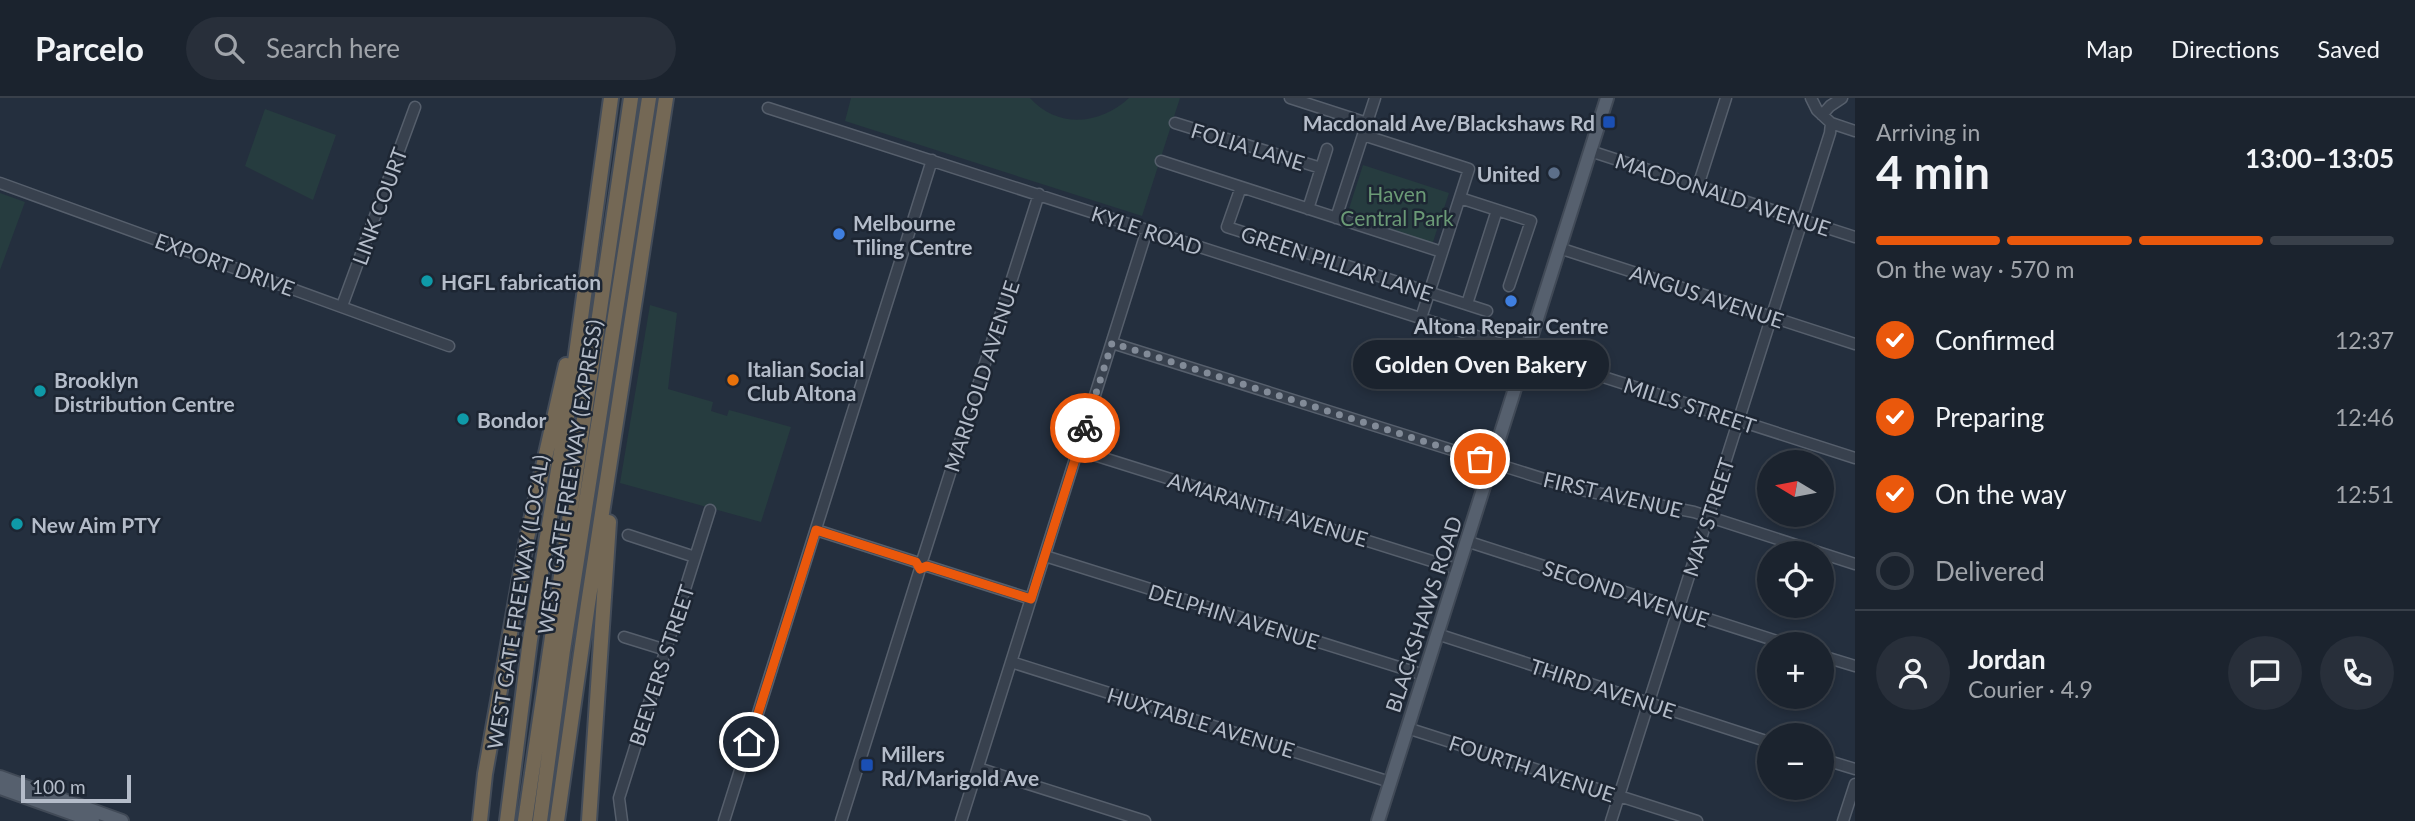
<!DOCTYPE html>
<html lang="en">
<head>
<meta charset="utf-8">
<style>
	:root { --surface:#1b232e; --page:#282f3a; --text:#f1f3f6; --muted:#a0a4aa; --line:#39404a; --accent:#ea580c }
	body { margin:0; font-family:Lato,sans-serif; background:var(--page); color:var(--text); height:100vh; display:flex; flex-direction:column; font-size:26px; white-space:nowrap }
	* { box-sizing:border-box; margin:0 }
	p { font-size:23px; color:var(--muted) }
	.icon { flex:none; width:38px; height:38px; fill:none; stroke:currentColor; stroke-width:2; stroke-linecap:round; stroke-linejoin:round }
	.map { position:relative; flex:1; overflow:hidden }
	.drawer { display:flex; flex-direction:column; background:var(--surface); width:560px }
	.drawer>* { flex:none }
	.needle { width:46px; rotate:280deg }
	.controls { position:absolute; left:1757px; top:352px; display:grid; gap:14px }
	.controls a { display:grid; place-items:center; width:77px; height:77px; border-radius:50%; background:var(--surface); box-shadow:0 4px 10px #0003,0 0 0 2px var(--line); font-size:35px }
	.scale { position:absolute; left:21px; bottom:18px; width:110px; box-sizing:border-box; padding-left:7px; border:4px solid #b4bcc9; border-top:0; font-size:19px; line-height:24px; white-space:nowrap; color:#b4bcc9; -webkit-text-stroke:5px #1d2633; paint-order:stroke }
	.pin { position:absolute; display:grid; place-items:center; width:60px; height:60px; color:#fff; margin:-30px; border:4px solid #fff; border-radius:50%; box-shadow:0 2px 7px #0007 }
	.courier { position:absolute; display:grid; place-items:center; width:70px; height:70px; margin:-35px; border:5px solid #ea580c; border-radius:50%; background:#fff; color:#222; box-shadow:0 2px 9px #0007 }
	.bubble { position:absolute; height:49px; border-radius:24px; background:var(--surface); box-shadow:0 4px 10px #0003,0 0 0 2px var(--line); font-size:23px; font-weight:700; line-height:49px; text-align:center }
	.overview em { font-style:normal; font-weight:700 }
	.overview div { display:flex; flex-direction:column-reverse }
	.overview { display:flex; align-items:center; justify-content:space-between; height:119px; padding:0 21px }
	h1 { font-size:46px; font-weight:700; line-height:52px }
	.bar { display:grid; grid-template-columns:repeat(4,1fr); gap:10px 7px; align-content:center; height:84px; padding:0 21px }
	.bar i { height:9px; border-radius:5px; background:var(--line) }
	.bar .on { background:var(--accent) }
	.bar p { grid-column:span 4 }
	.line { display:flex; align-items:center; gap:18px; padding:0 21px; border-top:2px solid var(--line) }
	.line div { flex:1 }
	.round { display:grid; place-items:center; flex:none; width:74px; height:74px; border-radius:37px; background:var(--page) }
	ol { padding:0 21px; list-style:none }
	li { display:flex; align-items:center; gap:21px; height:77px }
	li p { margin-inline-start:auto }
	li .icon { padding:7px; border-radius:50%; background:var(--accent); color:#fff; stroke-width:4 }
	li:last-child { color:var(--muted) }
	li i { width:38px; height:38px; border:4px solid var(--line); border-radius:50% }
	header { display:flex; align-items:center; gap:42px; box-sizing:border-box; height:98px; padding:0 35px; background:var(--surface); border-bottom:2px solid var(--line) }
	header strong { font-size:33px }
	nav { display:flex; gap:38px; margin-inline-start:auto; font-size:24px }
	.search { width:490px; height:63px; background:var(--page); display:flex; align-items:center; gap:18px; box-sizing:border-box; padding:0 24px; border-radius:38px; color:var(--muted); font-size:26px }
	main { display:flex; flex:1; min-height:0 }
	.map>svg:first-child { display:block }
	.green { fill:#263c3f }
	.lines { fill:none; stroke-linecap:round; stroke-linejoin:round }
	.minor-casing { stroke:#565f6c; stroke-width:13 }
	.major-casing { stroke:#414a57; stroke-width:16 }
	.highway-casing { stroke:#434c59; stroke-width:18 }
	.minor { stroke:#38414e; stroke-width:10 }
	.major { stroke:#56606e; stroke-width:12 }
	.highway { stroke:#746855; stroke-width:14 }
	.done { stroke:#828b98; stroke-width:7; stroke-dasharray:0 12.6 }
	.route { stroke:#ea580c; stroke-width:9 }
	.transit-dot { fill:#1a4fb4; stroke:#1d2633; stroke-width:2.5 }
	.service-dot { fill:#5c6f8a; stroke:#1d2633; stroke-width:2.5 }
	.shop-dot { fill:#3f7fe0; stroke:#1d2633; stroke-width:2.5 }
	.culture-dot { fill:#0f9aa8; stroke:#1d2633; stroke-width:2.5 }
	.food-dot { fill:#e8710a; stroke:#1d2633; stroke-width:2.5 }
	.labels { text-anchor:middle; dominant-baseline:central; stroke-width:5; stroke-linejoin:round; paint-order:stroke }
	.poi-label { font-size:21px; font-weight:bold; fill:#b4bcc9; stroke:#1d2633; text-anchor:start }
	.street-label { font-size:21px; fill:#b4bcc9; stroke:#1d2633 }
	.park-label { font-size:21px; fill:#6b9a76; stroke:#1d2633 }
</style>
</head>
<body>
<header>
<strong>Parcelo</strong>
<div class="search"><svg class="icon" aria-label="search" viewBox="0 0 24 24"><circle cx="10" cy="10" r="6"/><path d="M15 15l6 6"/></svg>Search here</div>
<nav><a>Map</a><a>Directions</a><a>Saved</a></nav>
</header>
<main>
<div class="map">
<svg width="1855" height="723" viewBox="0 0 1855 723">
	<rect width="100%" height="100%" fill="#242f3e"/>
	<!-- green -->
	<path class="green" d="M851 0H1030C1058 31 1100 27 1129 0H1180L1142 118 845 23Z
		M265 11 336 37 313 102 245 68Z
		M1363 67 1449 95 1432 147 1346 120Z
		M0 95 25 104 0 172Z
		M650 207 677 215 668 291 713 304 711 313 727 318 729 312 791 329 761 424 620 385Z"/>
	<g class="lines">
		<!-- minor casing -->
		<g class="minor-casing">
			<path id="minor" d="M1290 0 1367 25
				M768 10 1855 360
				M1822 17 1830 8 1842 0
				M1175 25 1321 70
				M1831 25 1855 33
				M1363 37 1469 71 1421 220
				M1590 53 1855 139
				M1161 63 1442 154
				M0 85 449 248
				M1698 88 1726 0
				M1241 89 1227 129 1487 213
				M1460 100 1531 123 1509 188
				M1308 111 1327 51
				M1336 120 1375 0
				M1559 150 1855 246
				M1467 206 1497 112
				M342 208 415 9
				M1112 245 1576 391 1694 414 1855 466
				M1078 352 1457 471
				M816 432 916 464
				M628 437 695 459
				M1466 443 1786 546
				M1045 458 1424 577
				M923 460 1039 96
				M927 468 1031 501
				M1437 536 1769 644
				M624 539 666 552
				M1822 558 1855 568
				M1011 564 1390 684
				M1407 630 1697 723
				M1822 661 1855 671
				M978 670 1145 723
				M622 723 619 700 710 412
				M724 723 932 62
				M841 723 920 471
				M961 723 1147 132
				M1611 723 1830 35 1831 25 1817 12 1811 0
				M1843 723 1855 686"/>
		</g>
		<!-- major casing -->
		<g class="major-casing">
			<path id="major" d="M0 679 122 723
				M0 690 93 723
				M1378 723 1607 0"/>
		</g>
		<!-- highway casing -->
		<g class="highway-casing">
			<path id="highway" d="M480 723 485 676 527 440 566 267
				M507 723 530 542 571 293 611 0
				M525 723 631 0
				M540 723 563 552 649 0
				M557 723 588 506 666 0
				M589 723 609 424"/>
		</g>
		<!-- minor -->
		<use href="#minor" class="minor"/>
		<!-- major -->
		<use href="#major" class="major"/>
		<!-- highway -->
		<use href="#highway" class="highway"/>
	</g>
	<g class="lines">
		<!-- done -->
		<path class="done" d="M1085 330 1112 245 1480 361"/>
		<!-- route -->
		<path class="route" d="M749 644 816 432 916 464 920 471 927 468 1031 501 1085 330"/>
	</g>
	<!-- markers -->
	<g class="transit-dot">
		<rect x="1602" y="17" width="14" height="14" rx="3.5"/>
		<rect x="860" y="660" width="14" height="14" rx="3.5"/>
	</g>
	<circle class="service-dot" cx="1554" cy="75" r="7"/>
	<g class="shop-dot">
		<circle cx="839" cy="136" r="7"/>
		<circle cx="1511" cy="203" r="7"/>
	</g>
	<g class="culture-dot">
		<circle cx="427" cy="183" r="7"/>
		<circle cx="40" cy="293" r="7"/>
		<circle cx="463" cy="321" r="7"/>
		<circle cx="17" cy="426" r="7"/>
	</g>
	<circle class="food-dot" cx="733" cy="282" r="7"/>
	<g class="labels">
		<!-- poi labels -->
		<g class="poi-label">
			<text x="1595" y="24" text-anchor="end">Macdonald Ave/Blackshaws Rd</text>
			<text x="1540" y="75" text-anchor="end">United</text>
			<text x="853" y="124">Melbourne<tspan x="853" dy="24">Tiling Centre</tspan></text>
			<text x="441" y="183">HGFL fabrication</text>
			<text x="1511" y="227" text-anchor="middle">Altona Repair Centre</text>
			<text x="747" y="270">Italian Social<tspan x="747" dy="24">Club Altona</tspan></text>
			<text x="54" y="281">Brooklyn<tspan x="54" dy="24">Distribution Centre</tspan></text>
			<text x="477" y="321">Bondor</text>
			<text x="31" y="426">New Aim PTY</text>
			<text x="881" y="655">Millers<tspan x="881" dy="24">Rd/Marigold Ave</tspan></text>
		</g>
		<!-- street labels -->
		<g class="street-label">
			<text transform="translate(1248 48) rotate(17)">FOLIA LANE</text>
			<text transform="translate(1723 96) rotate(18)">MACDONALD AVENUE</text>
			<text transform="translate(379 108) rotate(-70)">LINK COURT</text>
			<text transform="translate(1147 132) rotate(18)">KYLE ROAD</text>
			<text transform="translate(1337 165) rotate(18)">GREEN PILLAR LANE</text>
			<text transform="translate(225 166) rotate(20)">EXPORT DRIVE</text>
			<text transform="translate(1707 198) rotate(18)">ANGUS AVENUE</text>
			<text transform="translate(981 278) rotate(-72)">MARIGOLD AVENUE</text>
			<text transform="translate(1690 307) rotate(18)">MILLS STREET</text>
			<text transform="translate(569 379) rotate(-81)">WEST GATE FREEWAY (EXPRESS)</text>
			<text transform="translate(1613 396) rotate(13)">FIRST AVENUE</text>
			<text transform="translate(1268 411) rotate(17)">AMARANTH AVENUE</text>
			<text transform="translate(1708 419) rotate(-72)">MAY STREET</text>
			<text transform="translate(1626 495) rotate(18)">SECOND AVENUE</text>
			<text transform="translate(517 504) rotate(-81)">WEST GATE FREEWAY (LOCAL)</text>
			<text transform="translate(1423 516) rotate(-72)">BLACKSHAWS ROAD</text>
			<text transform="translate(1234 518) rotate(17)">DELPHIN AVENUE</text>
			<text transform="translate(661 567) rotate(-72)">BEEVERS STREET</text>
			<text transform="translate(1603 590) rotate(18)">THIRD AVENUE</text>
			<text transform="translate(1201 624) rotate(17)">HUXTABLE AVENUE</text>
			<text transform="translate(1532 670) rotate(18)">FOURTH AVENUE</text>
		</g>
		<!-- park labels -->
		<g class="park-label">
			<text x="1397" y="95">Haven<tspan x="1397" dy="24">Central Park</tspan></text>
		</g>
	</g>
</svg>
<div class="controls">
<a><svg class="needle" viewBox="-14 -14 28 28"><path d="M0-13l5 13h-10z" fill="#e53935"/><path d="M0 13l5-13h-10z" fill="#a0a4aa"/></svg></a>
<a><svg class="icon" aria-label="locate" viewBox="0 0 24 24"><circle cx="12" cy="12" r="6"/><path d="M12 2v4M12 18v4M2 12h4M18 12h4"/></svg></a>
<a>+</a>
<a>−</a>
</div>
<div class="scale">100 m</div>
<div class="pin" style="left:1480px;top:361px;background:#ea580c"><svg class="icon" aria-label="bag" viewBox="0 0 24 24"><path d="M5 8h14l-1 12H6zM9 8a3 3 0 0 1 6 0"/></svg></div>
<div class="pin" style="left:749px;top:644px;background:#1f2937"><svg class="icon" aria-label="home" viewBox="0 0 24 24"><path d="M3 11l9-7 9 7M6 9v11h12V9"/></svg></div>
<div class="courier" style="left:1085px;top:330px"><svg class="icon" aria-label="bike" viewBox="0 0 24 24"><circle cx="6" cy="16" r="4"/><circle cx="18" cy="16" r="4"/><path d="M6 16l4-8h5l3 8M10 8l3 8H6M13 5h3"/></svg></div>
<div class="bubble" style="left:1353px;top:242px;width:256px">Golden Oven Bakery</div>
</div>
<section class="drawer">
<div class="overview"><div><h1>4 min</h1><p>Arriving in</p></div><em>13:00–13:05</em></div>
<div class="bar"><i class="on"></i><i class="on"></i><i class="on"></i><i></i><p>On the way · 570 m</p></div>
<ol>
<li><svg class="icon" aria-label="check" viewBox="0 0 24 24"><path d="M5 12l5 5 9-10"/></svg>Confirmed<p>12:37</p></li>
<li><svg class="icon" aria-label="check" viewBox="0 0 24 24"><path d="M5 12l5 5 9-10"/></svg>Preparing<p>12:46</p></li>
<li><svg class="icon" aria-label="check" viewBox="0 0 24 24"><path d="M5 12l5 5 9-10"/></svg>On the way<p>12:51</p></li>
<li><i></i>Delivered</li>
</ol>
<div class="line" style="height:126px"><a class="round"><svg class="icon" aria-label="person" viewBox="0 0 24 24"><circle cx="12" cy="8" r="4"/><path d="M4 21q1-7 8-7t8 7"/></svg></a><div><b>Jordan</b><p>Courier · 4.9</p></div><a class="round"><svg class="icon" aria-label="chat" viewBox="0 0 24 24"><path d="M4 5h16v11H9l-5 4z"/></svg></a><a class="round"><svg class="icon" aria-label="phone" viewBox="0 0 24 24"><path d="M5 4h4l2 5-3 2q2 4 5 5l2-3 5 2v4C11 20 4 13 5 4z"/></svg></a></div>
</section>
</main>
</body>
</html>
